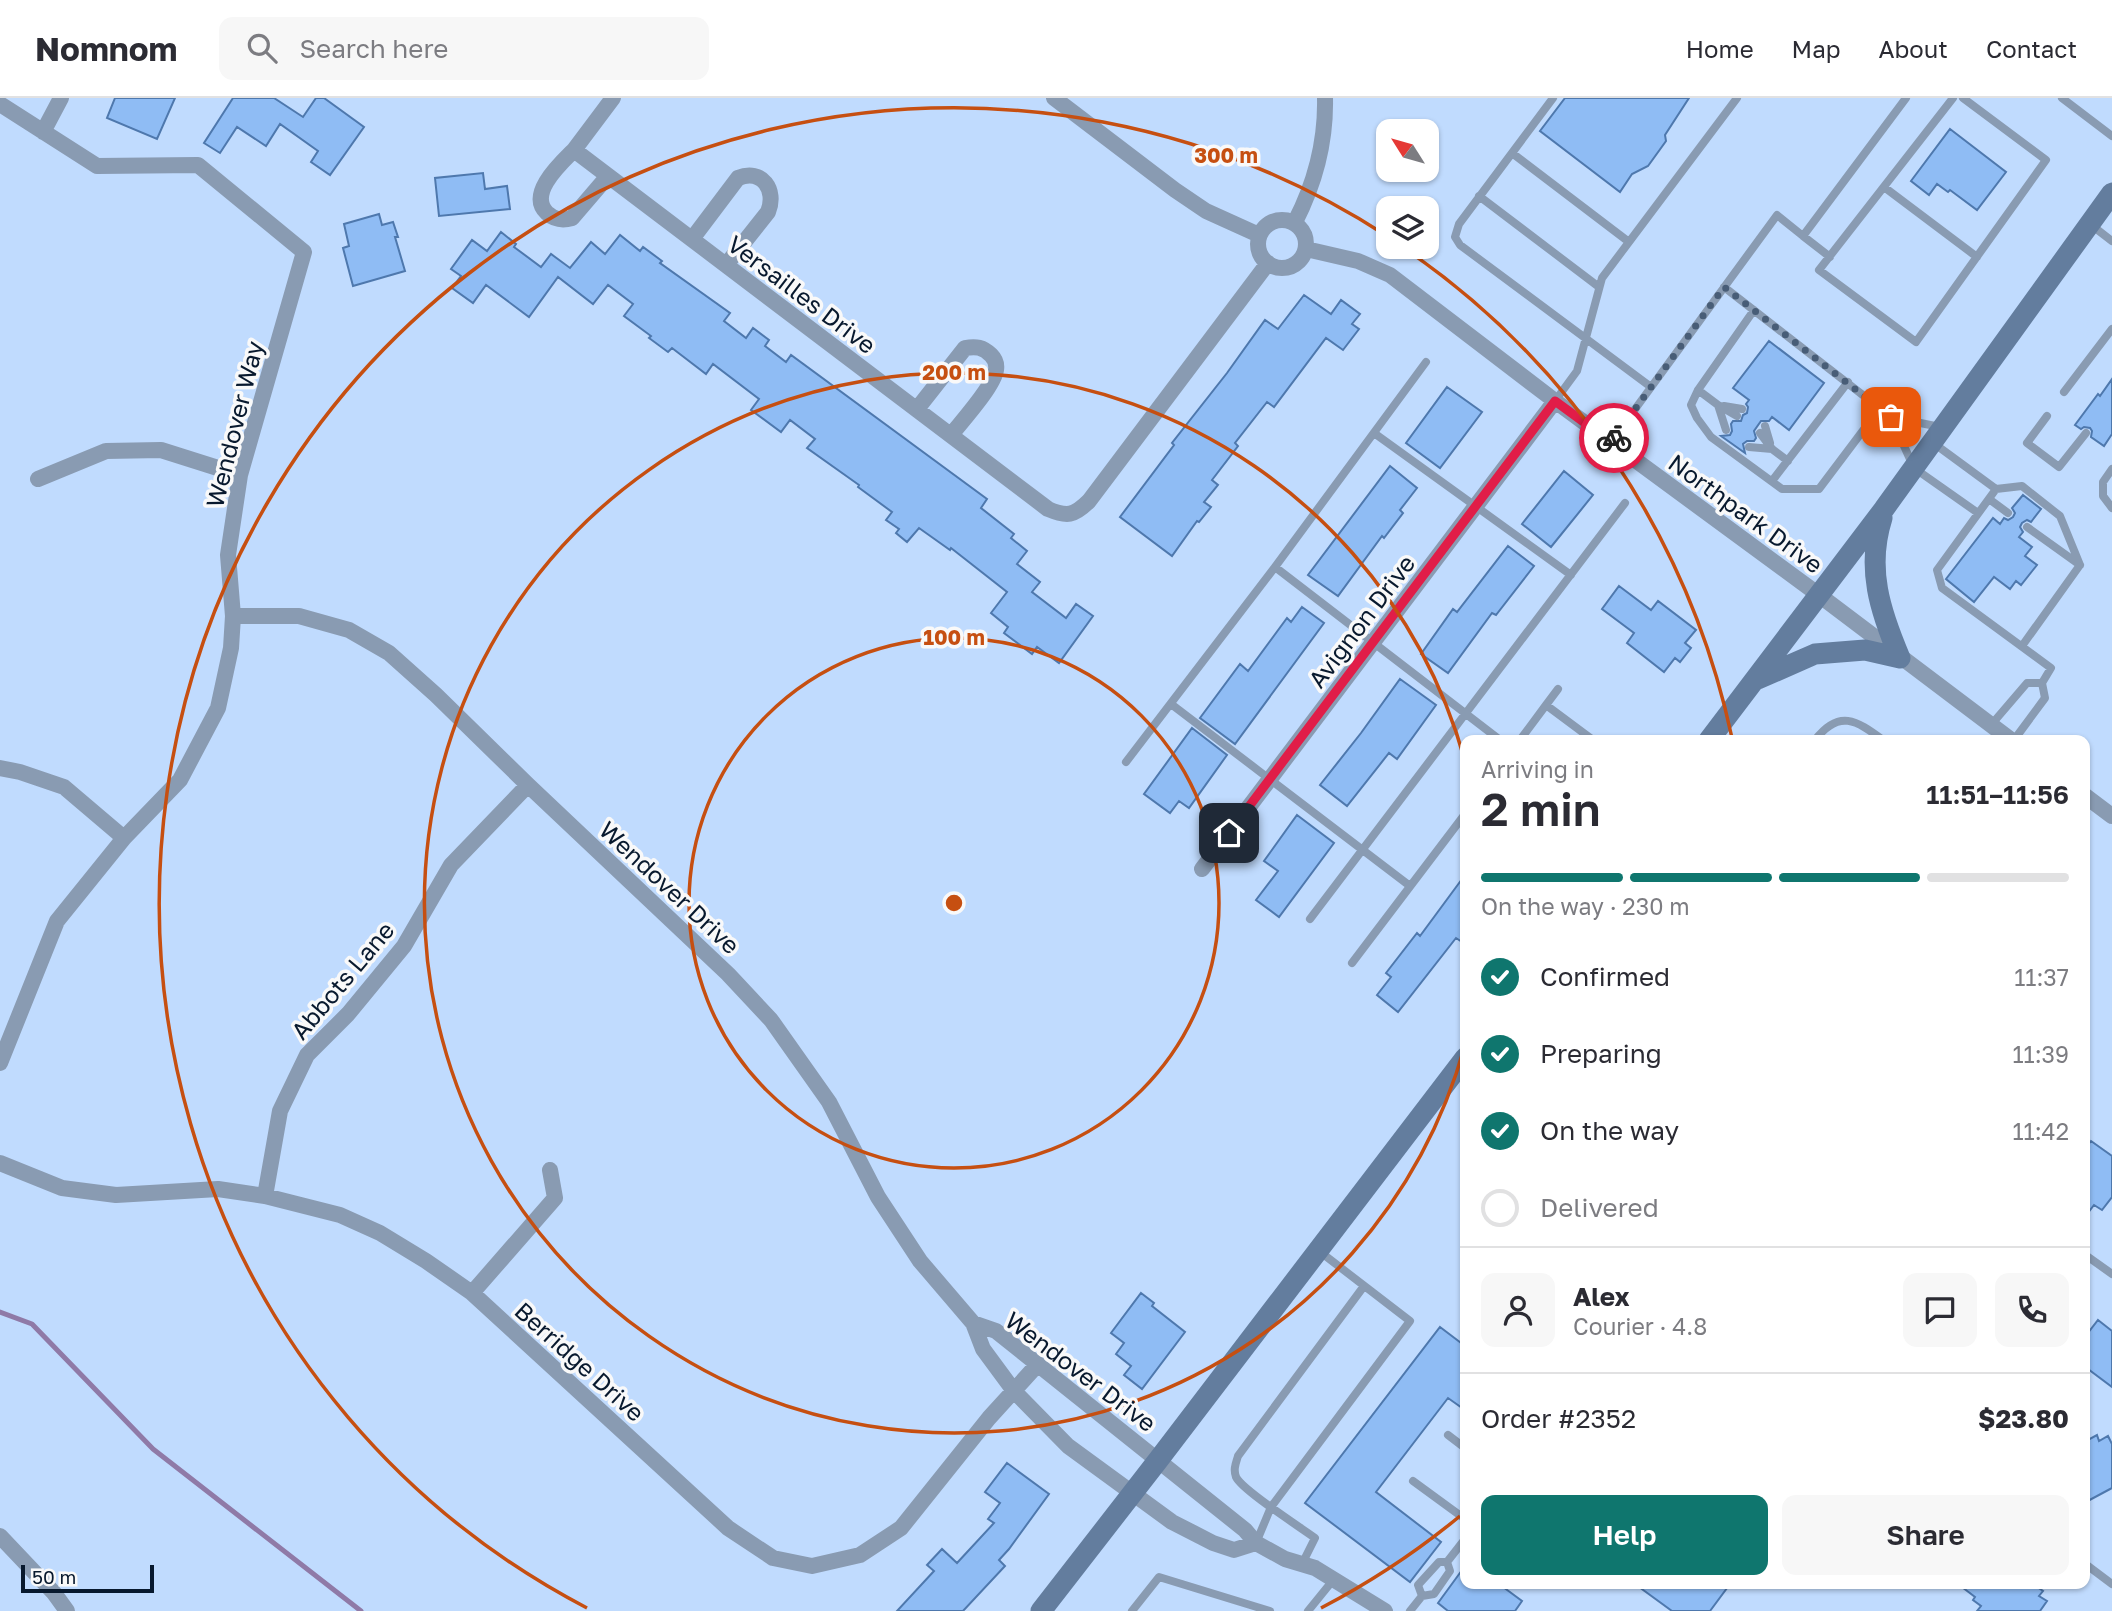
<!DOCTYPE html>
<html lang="en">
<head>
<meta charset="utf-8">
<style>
	:root { --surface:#fff; --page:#f7f7f7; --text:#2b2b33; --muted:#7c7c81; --line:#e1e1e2; --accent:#0f766e }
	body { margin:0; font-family:"Golos Text",sans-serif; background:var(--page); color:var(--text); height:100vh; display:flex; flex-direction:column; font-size:26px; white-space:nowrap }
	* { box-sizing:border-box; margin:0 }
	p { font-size:23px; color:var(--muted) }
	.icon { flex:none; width:38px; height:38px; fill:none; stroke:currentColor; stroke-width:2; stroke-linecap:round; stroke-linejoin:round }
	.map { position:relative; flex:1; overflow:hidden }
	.panel { position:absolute; left:1460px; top:637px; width:630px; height:854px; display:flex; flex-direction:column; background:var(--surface); border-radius:14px; box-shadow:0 2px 5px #0004 }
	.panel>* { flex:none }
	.needle { width:46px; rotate:307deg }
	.buttons { position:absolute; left:1376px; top:21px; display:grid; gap:14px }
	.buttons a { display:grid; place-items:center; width:63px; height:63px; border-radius:14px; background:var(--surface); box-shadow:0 2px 5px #0004; font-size:35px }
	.scale { position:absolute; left:21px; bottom:18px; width:133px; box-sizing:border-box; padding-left:7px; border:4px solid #08192e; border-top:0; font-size:19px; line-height:24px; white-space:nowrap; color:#08192e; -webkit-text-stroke:5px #f9f9f9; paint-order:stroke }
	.pin { position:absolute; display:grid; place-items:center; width:60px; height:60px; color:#fff; margin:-30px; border-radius:14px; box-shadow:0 4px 10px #0006 }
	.courier { position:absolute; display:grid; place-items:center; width:70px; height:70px; margin:-35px; border:5px solid #e11d48; border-radius:50%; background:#fff; color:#222; box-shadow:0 2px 9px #0007 }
	.overview em { font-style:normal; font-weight:600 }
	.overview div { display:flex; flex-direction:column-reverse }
	.overview { display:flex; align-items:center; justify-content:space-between; height:119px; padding:0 21px }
	h1 { font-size:46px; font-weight:600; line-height:52px }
	.bar { display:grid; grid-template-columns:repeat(4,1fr); gap:10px 7px; align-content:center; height:84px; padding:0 21px }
	.bar i { height:9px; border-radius:5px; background:var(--line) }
	.bar .active { background:var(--accent) }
	.bar p { grid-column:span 4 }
	.line { display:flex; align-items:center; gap:18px; padding:0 21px; border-top:2px solid var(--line) }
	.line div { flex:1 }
	.round { display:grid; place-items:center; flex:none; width:74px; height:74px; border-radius:14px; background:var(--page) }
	ol { padding:0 21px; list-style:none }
	li { display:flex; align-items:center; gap:21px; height:77px }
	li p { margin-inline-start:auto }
	li .icon { padding:7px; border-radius:50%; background:var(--accent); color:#fff; stroke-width:4 }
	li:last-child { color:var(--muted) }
	li i { width:38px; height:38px; border:4px solid var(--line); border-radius:50% }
	.cta { display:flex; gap:14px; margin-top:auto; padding:14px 21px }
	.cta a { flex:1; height:80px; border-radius:14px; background:var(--accent); color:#fff; font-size:28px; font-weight:600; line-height:80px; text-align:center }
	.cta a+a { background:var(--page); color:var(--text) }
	header { display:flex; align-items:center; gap:42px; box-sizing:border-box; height:98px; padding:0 35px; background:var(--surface); border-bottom:2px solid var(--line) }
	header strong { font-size:33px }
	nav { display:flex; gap:38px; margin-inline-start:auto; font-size:24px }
	.search { width:490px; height:63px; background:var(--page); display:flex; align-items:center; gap:18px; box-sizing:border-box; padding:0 24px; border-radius:14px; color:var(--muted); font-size:26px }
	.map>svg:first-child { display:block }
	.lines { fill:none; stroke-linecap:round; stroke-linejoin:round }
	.stream { stroke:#8f7aa7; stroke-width:5 }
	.building { fill:#8fbcf4; stroke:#4e78ad; stroke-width:2 }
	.lane { stroke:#899bb2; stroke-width:8 }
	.street { stroke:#899bb2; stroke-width:16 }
	.secondary { stroke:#637d9e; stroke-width:21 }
	.done { stroke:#485d77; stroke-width:7; stroke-dasharray:0 12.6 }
	.route { stroke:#e11d48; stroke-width:9 }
	.ring { fill:none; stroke:#c64f11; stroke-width:3.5 }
	.labels { text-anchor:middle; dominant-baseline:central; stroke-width:7; stroke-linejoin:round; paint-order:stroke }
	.street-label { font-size:24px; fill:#08192e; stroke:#f9f9f9 }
	.centre { fill:#c64f11; stroke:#f9f9f9; stroke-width:3.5 }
	.ring-label { font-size:21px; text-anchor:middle; font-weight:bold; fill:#c64f11; stroke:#f9f9f9; stroke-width:7; stroke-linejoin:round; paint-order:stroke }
</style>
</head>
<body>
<header>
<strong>Nomnom</strong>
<div class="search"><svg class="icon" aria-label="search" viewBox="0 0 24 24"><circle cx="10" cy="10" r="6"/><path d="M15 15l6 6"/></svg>Search here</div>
<nav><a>Home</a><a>Map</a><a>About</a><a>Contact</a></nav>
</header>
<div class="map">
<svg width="2112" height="1513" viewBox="0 0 2112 1513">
	<rect width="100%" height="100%" fill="#c0dbfe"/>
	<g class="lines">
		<!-- stream -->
		<path class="stream" d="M0 1214 32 1226 153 1351 361 1513"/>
	</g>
	<!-- building -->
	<path class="building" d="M115 0H175L157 41 107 20Z
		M233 0H274L303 19 316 0H324L364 29 330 77 311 64 318 53 280 26 266 48 237 29 220 55 204 45Z
		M1565 0H1689L1665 37 1666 43 1648 68 1632 76 1620 94 1540 33Z
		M1950 31 2006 74 1977 112 1950 92 1948 94 1937 86 1929 97 1911 83Z
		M483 75 485 91 507 88 510 111 439 118 435 80Z
		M379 116 382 127 393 124 398 139H395L405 173 353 188 343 150 349 148 344 126Z
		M501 134 516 146 514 149 541 169 551 156 570 170 591 144 605 156 620 137 640 153 643 149 662 163 660 165 730 215 724 223 746 240 753 230 769 242 765 248 786 264 791 257 987 401 981 410 1014 436 1011 440 1027 453 1017 466 1040 484 1032 494 1066 520 1076 506 1093 518 1059 565 1037 549 1032 556 1004 535 1008 529 991 515 1007 494 951 450 950 452 919 430 907 444 896 435 899 431 886 422 892 414 858 389 859 387 807 350 815 341 790 322 781 334 751 312 759 301 713 266 706 276 672 250 668 254 649 240 651 238 624 218 633 206 608 187 593 206 558 179 529 219 486 187 473 205 452 190 461 178 451 171 472 142 487 153Z
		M1304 197 1331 216 1341 202 1360 216 1352 226 1359 231 1343 252 1326 240 1274 309 1267 304 1235 345 1238 348 1212 382 1218 387 1204 404 1211 409 1199 424 1197 423 1172 458 1120 419 1174 347 1172 345 1227 275 1265 222 1278 231Z
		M1769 243 1824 285 1789 332 1772 319 1769 323H1761L1754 333 1756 340 1754 343H1747L1743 346 1745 355 1721 338 1730 337 1732 333 1731 326 1733 323H1741L1743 317 1747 315 1748 309 1746 306 1749 302 1733 290Z
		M2112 281V336L2104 348 2091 339 2092 333 2090 330 2084 329 2081 331 2075 327 2098 296 2100 298Z
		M1447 289 1482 314 1440 370 1406 345Z
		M1390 368 1417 390 1400 412 1403 415 1384 440 1382 438 1338 498 1308 477Z
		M1564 373 1593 397 1551 449 1522 426Z
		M2023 397 2041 411 2031 424 2027 422 2022 425 2020 429 2023 434 2019 439 2032 449 2025 458 2037 467 2021 487 2016 483 2010 491 1994 479 1974 504 1946 481 1993 420 2000 426 2004 420 2008 422 2013 419 2015 415 2012 410Z
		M1508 448 1534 468 1496 517 1492 515 1448 575 1421 556 1453 511 1457 514Z
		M1619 488 1651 512 1658 503 1696 532 1685 545 1691 550 1680 564 1675 560 1664 574 1627 545 1634 535 1602 511Z
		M1302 509 1324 525 1235 646 1200 620 1240 566 1248 573 1287 520 1291 524Z
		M1400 581 1436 607 1397 661 1389 655 1347 708 1320 687 1361 635Z
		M1192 630 1227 657 1189 710 1179 703 1170 715 1144 696Z
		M1297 717 1334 745 1279 819 1256 802 1278 773 1264 763Z
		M1465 777V846L1456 840 1398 914 1377 897 1391 879 1386 875 1417 835 1420 838Z
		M2091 1043 2112 1058V1099L2102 1112 2094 1107 2084 1120V1052Z
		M1141 1195 1154 1205 1152 1208 1185 1234 1142 1291 1124 1277 1131 1268 1116 1256 1124 1245 1111 1235Z
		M2098 1222 2112 1233V1289L2084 1268V1240Z
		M1440 1229 1465 1248V1312L1448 1300 1376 1394 1441 1444 1410 1484 1305 1405Z
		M2097 1337 2099 1343 2108 1338 2112 1346V1390L2084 1405V1344Z
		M1007 1365 1049 1396 1009 1451 999 1462 1005 1468 963 1513H897L934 1473 927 1467 942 1451 957 1465 994 1425 988 1421 1000 1405 985 1394Z
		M1465 1468V1486H1499L1522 1503 1515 1513H1448L1438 1505Z
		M1635 1486H1730L1710 1513H1672Z
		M1958 1486H2033L2043 1493 2039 1498 2047 1503 2040 1513H1977L1981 1508 1973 1502 1975 1499Z"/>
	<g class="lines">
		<!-- lane -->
		<path class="lane" d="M1553 0 1459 126 1455 139 1460 147 1651 289
			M1953 0 1819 172 1916 244 2046 62 1963 0
			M2062 0 2112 38
			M1512 55 1629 144
			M1884 89 1977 159
			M1479 98 1599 189
			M2090 126 2112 143
			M1803 138 1830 159
			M1724 189 1891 319 1914 370 1978 415
			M1754 212 1698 292 1691 307 1697 320 1711 339 1782 391H1819L1880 310
			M1698 292 1718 307 1737 318
			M2064 294 2112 231
			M1555 303 1577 273 1602 180 1737 0
			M1718 307 1726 332
			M1724 308 1742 311
			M2047 318 2027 345 2059 369 2086 335
			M1891 319 1940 329
			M1765 328 1770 345
			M1374 335 1571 477
			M1760 335 1772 351 1788 363
			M1611 344 1777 117 1803 138 1906 0
			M1932 344 1996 391 2022 388 2060 418 2080 467
			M1749 349 1772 351
			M2112 371 2103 384V398L2112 410
			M1772 383 1848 284
			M1996 391 1937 472 1942 490 2051 570 2042 585 2045 600 2014 642
			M1989 401 2008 415
			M2027 429 2080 467
			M1275 469 1500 642
			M2022 548 2080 467
			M1171 606 1410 788
			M1546 607 1558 591
			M1991 627 2027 585H2042
			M1520 642 1546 607 1593 642
			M1815 642C1839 611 1856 622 1883 642
			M1126 664 1275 469 1426 264
			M1310 821 1625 405
			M1352 865 1465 716
			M2084 1156 2112 1176
			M1448 1337 1465 1350
			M1413 1383 1465 1421
			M1256 1445 1271 1409 1410 1223 1319 1153
			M2084 1465 2112 1486
			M1302 1466 1315 1440C1300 1429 1242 1392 1236 1379 1233 1371 1236 1365 1238 1358L1364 1188
			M1422 1498 1418 1487 1439 1464H1447L1465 1441
			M1132 1513 1159 1479 1270 1513
			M1308 1513 1334 1481
			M1410 1513 1422 1498 1434 1496 1450 1473 1447 1464"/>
		<!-- street -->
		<path class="street" d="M613 0 574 52 1048 411C1067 419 1074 418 1089 403L1268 165
			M1054 0 1175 92 1206 113 1259 137
			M0 6 97 68 198 67 304 154 240 377 228 457 233 518 231 550 218 610 180 682 124 740 57 823 0 965
			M43 34 61 0
			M574 52C560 66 527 96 547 115 555 122 562 123 572 120L608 78
			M1258 146a24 24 0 1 1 48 0a24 24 0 1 1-48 0Z
			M1295 124C1315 85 1326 44 1325 0
			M692 141 738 80C762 70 777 92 768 114L726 167
			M1306 151 1358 163 1390 177 1555 303 1819 497 2011 642
			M917 311 965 250C976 248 983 249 991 257 995 261 997 266 996 272 994 288 962 323 951 337
			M38 381 106 353 161 352 240 377
			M233 518H299L349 532 389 555 436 597 528 687 728 876 771 922 829 1004 878 1099 920 1163 973 1225 983 1251 1014 1293 1068 1348 1172 1424 1213 1445 1234 1452 1256 1445
			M0 670 20 674 64 689 124 740
			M2084 697 2112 718
			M1202 771 1555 303
			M0 1065 62 1090 116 1097 218 1091 265 1098 340 1117 380 1135 426 1163 472 1195 728 1430 773 1460 812 1468 860 1457 901 1430 989 1320 1038 1266
			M265 1098 280 1013 307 957 348 916 404 848 451 767 528 687
			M472 1195 555 1100 550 1072
			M973 1225 996 1233 1245 1432 1256 1445 1285 1461 1315 1470 1385 1513
			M0 1438 54 1495 67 1513"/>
		<!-- secondary -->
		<path class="secondary" d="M1882 420C1866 470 1880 513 1900 560
			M1758 581 1815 556 1865 552 1900 560
			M1709 642 1884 411 2112 95
			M1041 1513 1159 1361 1465 960"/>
	</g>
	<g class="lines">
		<!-- done -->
		<path class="done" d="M1614 340 1724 189 1891 319"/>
		<!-- route -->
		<path class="route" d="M1229 735 1555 303 1611 344 1614 340"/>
	</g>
	<!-- distance rings -->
	<g class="ring">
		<circle cx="954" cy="805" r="265"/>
		<path d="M1465 947A530 530 0 1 1 1465 663"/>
		<path d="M1460 1418A795 795 0 0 1 1321 1510M587 1510A795 795 0 1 1 1387 138M1404 150A795 795 0 0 1 1732 640"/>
	</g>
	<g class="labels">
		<!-- street labels -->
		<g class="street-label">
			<text transform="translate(802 196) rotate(37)">Versailles Drive</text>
			<text transform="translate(234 326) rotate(-76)">Wendover Way</text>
			<text transform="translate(1746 415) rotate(36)">Northpark Drive</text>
			<text transform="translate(1361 523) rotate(-53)">Avignon Drive</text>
			<text transform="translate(670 789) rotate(43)">Wendover Drive</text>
			<text transform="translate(342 882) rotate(-50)">Abbots Lane</text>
			<text transform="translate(580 1263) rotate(42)">Berridge Drive</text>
			<text transform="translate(1081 1273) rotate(37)">Wendover Drive</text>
		</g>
	</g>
	<circle cx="954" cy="805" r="10" class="centre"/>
	<g class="ring-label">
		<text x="1226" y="65">300 m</text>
		<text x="954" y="282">200 m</text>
		<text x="954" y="547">100 m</text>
	</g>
</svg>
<div class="buttons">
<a><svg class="needle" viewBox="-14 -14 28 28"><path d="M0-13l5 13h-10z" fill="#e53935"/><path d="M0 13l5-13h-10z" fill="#7c7c81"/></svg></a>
<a><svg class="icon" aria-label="layers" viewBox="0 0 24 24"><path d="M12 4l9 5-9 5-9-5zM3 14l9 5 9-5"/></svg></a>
</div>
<div class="scale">50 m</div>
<div class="pin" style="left:1891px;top:319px;background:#ea580c"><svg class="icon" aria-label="bag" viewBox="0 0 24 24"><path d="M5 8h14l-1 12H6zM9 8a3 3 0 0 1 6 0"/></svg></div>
<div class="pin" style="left:1229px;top:735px;background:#1f2937"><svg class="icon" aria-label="home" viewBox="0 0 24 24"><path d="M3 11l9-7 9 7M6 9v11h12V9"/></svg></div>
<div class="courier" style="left:1614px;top:340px"><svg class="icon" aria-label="bike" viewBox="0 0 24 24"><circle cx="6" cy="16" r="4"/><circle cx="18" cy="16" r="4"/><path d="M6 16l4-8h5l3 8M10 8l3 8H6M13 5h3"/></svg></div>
<section class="panel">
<div class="overview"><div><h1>2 min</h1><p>Arriving in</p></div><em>11:51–11:56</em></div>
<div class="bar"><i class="active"></i><i class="active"></i><i class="active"></i><i></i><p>On the way · 230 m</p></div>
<ol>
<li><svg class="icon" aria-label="check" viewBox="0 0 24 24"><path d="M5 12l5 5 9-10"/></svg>Confirmed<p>11:37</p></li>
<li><svg class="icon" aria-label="check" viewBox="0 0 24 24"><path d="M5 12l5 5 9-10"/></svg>Preparing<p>11:39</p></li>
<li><svg class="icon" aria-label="check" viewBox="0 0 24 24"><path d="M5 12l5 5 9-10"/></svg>On the way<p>11:42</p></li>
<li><i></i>Delivered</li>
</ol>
<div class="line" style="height:126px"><a class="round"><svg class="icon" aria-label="person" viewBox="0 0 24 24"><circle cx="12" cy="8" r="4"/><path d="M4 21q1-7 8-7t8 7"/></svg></a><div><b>Alex</b><p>Courier · 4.8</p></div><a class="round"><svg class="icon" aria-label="chat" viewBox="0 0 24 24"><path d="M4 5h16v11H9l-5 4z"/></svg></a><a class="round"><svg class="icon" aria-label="phone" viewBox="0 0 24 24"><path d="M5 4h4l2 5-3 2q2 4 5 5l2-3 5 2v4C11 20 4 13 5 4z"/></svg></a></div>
<div class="line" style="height:91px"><div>Order #2352</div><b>$23.80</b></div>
<div class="cta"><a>Help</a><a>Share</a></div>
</section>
</div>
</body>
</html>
